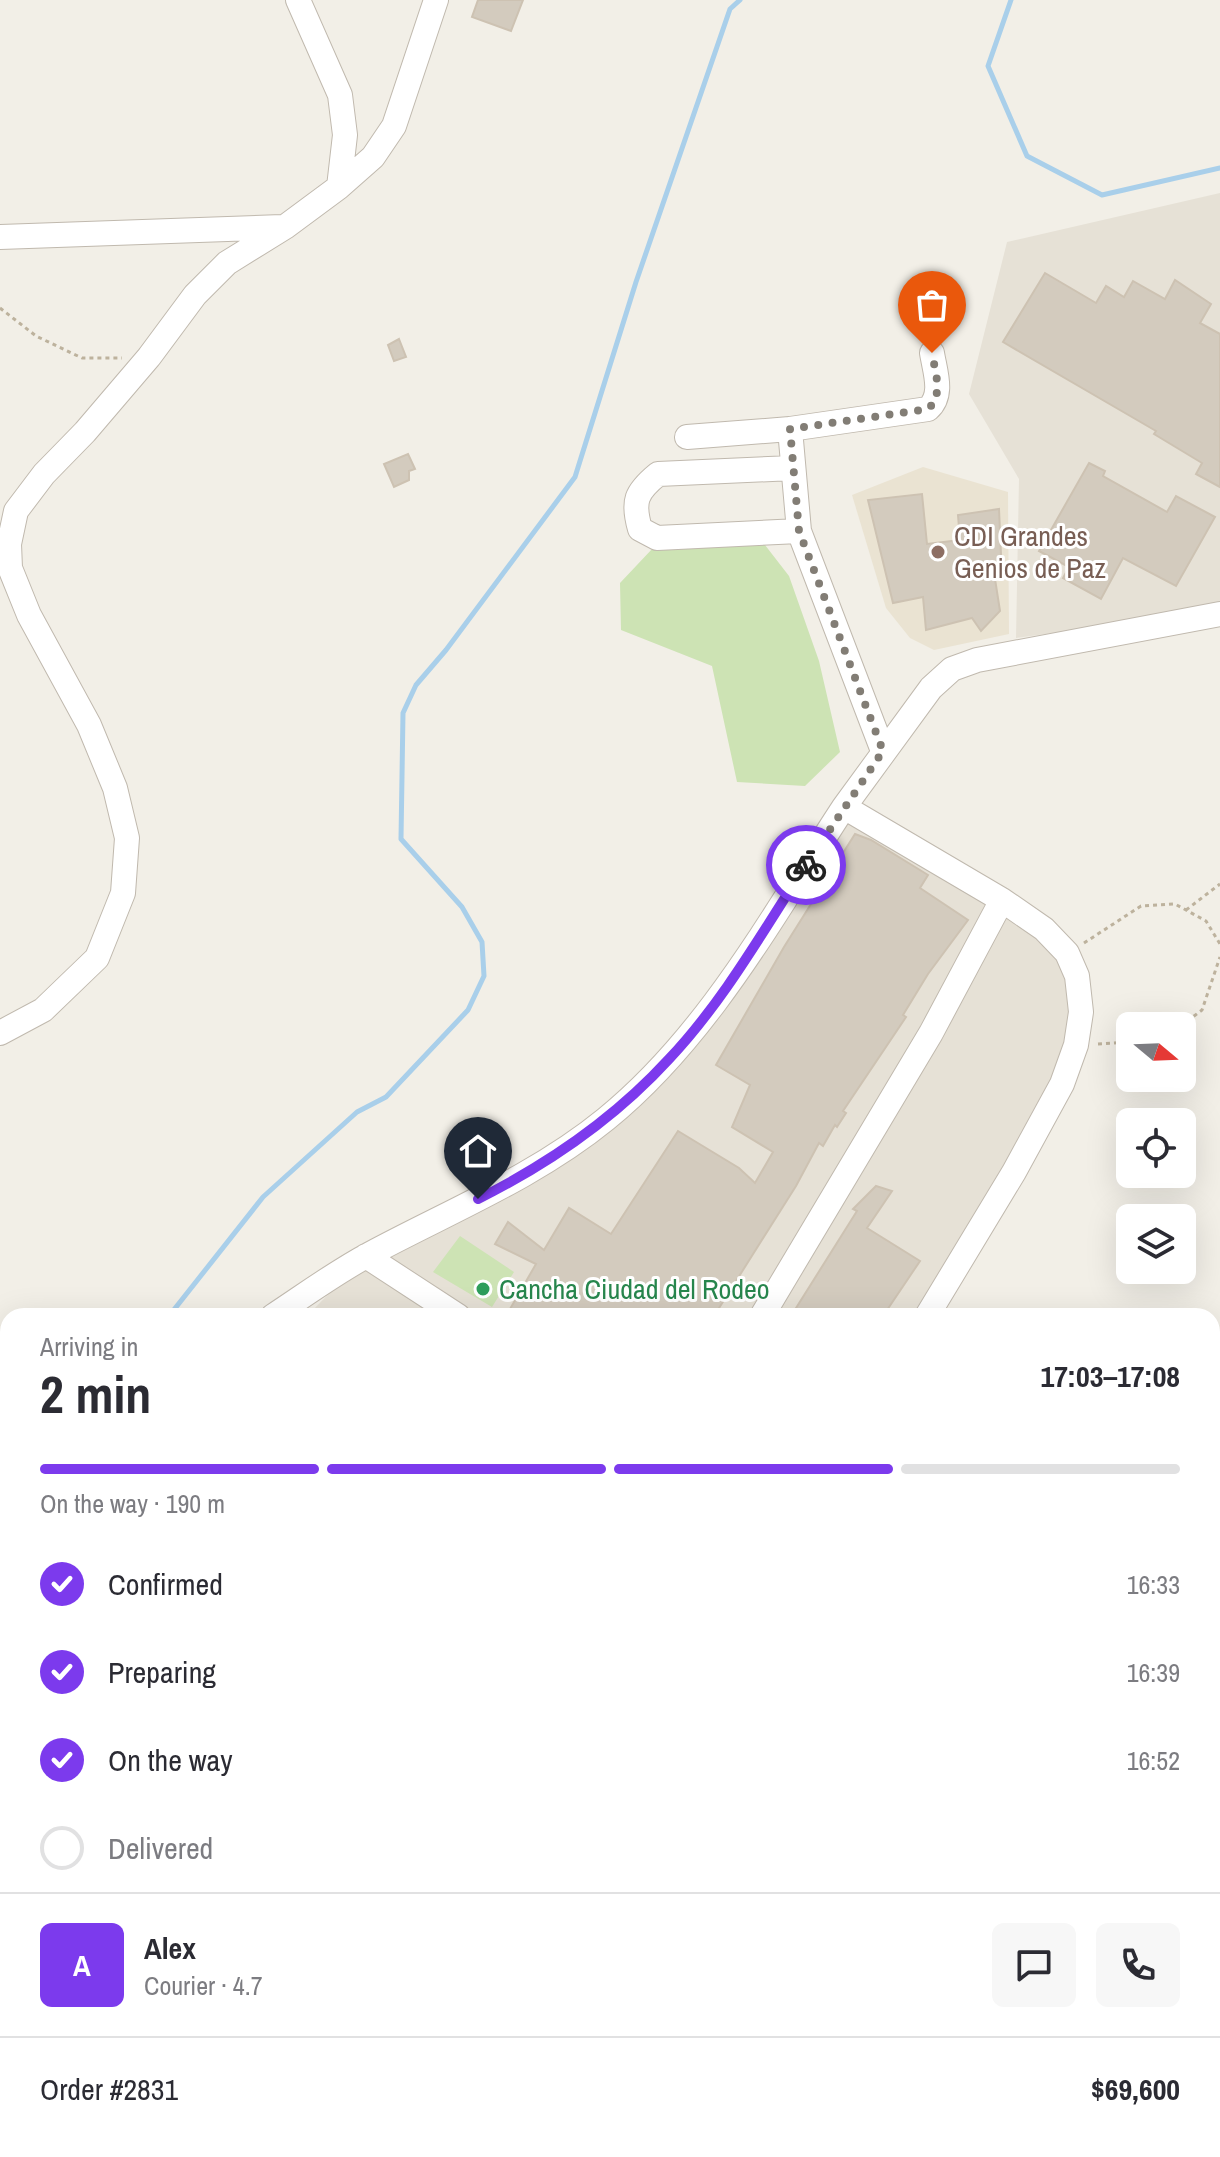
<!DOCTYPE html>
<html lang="en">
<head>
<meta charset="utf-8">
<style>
	:root { --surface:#fff; --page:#f7f7f7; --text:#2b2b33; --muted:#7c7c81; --line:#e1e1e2; --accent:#7c3aed }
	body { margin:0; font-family:"Archivo Narrow",sans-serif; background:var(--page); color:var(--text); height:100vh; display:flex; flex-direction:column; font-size:30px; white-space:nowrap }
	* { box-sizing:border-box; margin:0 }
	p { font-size:26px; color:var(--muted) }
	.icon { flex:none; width:44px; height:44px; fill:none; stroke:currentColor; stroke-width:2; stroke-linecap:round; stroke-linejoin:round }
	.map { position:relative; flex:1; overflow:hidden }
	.details { position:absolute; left:0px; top:1308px; width:1220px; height:850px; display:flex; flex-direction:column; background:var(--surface); border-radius:24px 24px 0 0; box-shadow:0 8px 32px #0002 }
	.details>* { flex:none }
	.needle { width:52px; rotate:109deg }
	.fabs { position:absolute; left:1116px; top:1012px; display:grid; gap:16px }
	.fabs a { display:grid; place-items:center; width:80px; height:80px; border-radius:12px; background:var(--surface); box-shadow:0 8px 32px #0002; font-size:40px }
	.pin { position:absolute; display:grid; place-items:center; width:68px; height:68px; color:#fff; margin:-82px -34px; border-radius:50% 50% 50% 0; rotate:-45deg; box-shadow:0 0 8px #0007 }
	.pin .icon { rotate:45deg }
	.courier { position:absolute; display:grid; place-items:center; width:80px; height:80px; margin:-40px; border:6px solid #7c3aed; border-radius:50%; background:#fff; color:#222; box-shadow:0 2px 10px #0007 }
	.headline em { font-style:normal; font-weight:800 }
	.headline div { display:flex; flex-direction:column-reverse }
	.headline { display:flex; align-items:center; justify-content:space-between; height:136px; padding:0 40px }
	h1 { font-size:52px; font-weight:800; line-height:60px }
	.bar { display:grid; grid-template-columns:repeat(4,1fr); gap:12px 8px; align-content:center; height:96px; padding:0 40px }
	.bar i { height:10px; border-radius:6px; background:var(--line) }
	.bar .selected { background:var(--accent) }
	.bar p { grid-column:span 4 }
	.line { display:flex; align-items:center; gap:20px; padding:0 40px; border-top:2px solid var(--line) }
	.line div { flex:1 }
	.round { display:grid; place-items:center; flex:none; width:84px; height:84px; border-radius:12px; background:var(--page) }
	ol { padding:0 40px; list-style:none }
	li { display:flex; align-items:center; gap:24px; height:88px }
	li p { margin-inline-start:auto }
	li .icon { padding:8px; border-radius:50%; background:var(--accent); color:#fff; stroke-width:4 }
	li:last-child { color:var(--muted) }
	li i { width:44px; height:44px; border:4px solid var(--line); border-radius:50% }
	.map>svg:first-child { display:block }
	.residential { fill:#e6e1d6 }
	.education { fill:#eae3d2 }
	.green { fill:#cde3b4 }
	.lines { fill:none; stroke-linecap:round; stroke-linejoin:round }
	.stream { stroke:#a9cfea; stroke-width:5 }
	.building { fill:#d3cbbe; stroke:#cdc2b2; stroke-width:2 }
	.minor-casing { stroke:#c0b9ae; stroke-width:26 }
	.path { stroke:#bdb29d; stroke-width:3; stroke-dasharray:4 4; stroke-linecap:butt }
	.minor { stroke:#fff; stroke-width:24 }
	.done { stroke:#827d75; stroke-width:8; stroke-dasharray:0 14.4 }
	.route { stroke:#7c3aed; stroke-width:10 }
	.education-dot { fill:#8d6e63; stroke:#fff; stroke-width:3 }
	.leisure-dot { fill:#2e9e5b; stroke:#fff; stroke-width:3 }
	.labels { text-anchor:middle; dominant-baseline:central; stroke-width:6; stroke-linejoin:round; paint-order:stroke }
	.education-label { font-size:28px; fill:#785e54; stroke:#fff; text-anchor:start }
	.leisure-label { font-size:28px; fill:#27864d; stroke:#fff; text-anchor:start }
</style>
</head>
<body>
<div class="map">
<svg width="1220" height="2157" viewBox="0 0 1220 2157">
	<rect width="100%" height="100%" fill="#f2efe7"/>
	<!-- residential -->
	<path class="residential" d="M1220 193V610L1016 638 1019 479 969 394 1007 242Z
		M844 807 1067 953 1076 1045 927 1316H307L366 1256 506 1185 670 1059Z
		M8 1720V2132L0 2108V1721Z
		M14 2150H412L407 2157H16Z
		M807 2150H1005L1001 2157H818Z"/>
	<!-- education -->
	<path class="education" d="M923 467 1008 492 1009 634 934 650 910 638 886 608 852 495Z"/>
	<!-- green -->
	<path class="green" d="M765 545 789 576 819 661 840 752 805 786 737 782 712 666 621 630 620 583 653 548Z
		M460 1236 514 1272 492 1307 433 1272Z"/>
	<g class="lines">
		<!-- stream -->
		<path class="stream" d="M1011 0 988 66 1027 156 1102 195 1220 168
			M169 1316 263 1197 357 1112 386 1097 468 1010 484 976 482 942 462 907 401 839 403 713 416 685 446 650 575 477 636 282 730 9 740 0
			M0 1443 8 1437"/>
	</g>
	<!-- building -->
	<path class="building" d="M478 0H523L511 31 472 17Z
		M1045 273 1096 303 1106 286 1124 297 1133 281 1165 299 1175 280 1211 304 1200 323 1220 334V487L1196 474 1202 463 1154 434 1156 431 1003 342Z
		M399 339 406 357 394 361 388 345Z
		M408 454 415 469 409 471V480L394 487 384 464Z
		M1089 463 1105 471 1103 476 1167 512 1176 496 1215 517 1176 586 1123 558 1101 599 1063 578 1069 567 1039 551Z
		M922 494 927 544 960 540 958 515 999 509 1002 578 995 579 1000 611 981 631 972 618 926 630 923 597 893 603 868 500Z
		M855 834 871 840 928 875 920 888 968 920 928 974 903 1015 906 1017 843 1111 846 1113 837 1127 835 1125 823 1146 819 1143 796 1186 714 1316H506L536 1264 495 1244 508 1222 544 1250 569 1208 611 1234 678 1131 739 1168 755 1183 773 1152 732 1127 750 1085 716 1065 784 947Z
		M876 1186 892 1191 867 1228 920 1261 883 1316H791L857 1211 853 1209Z"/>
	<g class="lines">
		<!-- minor casing -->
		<g class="minor-casing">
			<path id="minor" d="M298 0 340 95 345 135 339 187
				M0 237 282 227
				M687 437 790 429
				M793 468 658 474C636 492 632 501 640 529L657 538 799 531
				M883 751 799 531 790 429 928 409C944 395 935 372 932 353
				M0 1033 43 1010 97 958 123 893 127 838 115 788 89 725 29 615 10 568 9 544 16 511 44 474 85 432 149 357 195 295 227 263 285 227 339 187 373 157 394 126 436 0
				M366 1256 458 1316
				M273 1316C305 1295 336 1272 370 1254 450 1211 535 1177 606 1119 708 1036 773 915 844 807
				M762 1316 931 1033 1002 900
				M927 1316 1014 1172 1062 1084 1076 1045 1081 1012 1077 976 1067 953 1044 929 1002 900 844 807 931 688 952 669 977 660 1220 614
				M0 1596H8
				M0 1721 8 1720
				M0 2108 8 2132
				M14 2150 17 2157
				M811 2150 822 2157
				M407 2157 412 2150"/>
		</g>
		<!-- path -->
		<path class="path" d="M0 308 36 336 82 358H122
			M1186 910 1220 884
			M1084 943 1141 906 1175 904 1206 921 1220 944
			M1181 1026 1202 1010 1220 957
			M1098 1044 1130 1042"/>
		<!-- minor -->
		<use href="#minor" class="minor"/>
	</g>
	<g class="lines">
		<!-- done -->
		<path class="done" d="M806 865 883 751 799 531 790 429 928 409C944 395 935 372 932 353"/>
		<!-- route -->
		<path class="route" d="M478 1199C550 1163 615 1118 669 1059 723 1002 763 931 806 865"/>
	</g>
	<!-- markers -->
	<circle class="education-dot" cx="938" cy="552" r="8"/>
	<circle class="leisure-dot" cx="483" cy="1289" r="8"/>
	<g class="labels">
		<!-- education labels -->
		<g class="education-label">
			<text x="954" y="536">CDI Grandes<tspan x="954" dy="32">Genios de Paz</tspan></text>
		</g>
		<!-- leisure labels -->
		<g class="leisure-label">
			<text x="499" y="1289">Cancha Ciudad del Rodeo</text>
		</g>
	</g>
</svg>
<div class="fabs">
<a><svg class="needle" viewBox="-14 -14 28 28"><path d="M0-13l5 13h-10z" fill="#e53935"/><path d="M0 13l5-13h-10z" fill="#7c7c81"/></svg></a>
<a><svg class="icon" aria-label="locate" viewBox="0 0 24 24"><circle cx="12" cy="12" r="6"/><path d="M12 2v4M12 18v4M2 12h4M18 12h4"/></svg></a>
<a><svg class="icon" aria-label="layers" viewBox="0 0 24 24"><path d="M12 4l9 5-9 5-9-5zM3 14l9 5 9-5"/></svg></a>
</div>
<div class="pin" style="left:932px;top:353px;background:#ea580c"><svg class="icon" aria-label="bag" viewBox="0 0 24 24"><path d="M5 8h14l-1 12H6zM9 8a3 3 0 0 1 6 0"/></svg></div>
<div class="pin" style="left:478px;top:1199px;background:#1f2937"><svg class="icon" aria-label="home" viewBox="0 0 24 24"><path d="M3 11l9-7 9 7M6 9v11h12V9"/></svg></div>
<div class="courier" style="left:806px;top:865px"><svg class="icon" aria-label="bike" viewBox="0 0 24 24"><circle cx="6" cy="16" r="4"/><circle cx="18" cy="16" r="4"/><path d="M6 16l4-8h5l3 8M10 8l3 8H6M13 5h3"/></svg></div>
<section class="details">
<div class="headline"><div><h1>2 min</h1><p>Arriving in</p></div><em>17:03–17:08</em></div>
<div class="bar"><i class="selected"></i><i class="selected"></i><i class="selected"></i><i></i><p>On the way · 190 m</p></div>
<ol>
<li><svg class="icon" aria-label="check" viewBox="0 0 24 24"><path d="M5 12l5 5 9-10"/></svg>Confirmed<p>16:33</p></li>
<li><svg class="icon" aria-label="check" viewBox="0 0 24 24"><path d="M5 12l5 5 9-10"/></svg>Preparing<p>16:39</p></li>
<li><svg class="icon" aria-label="check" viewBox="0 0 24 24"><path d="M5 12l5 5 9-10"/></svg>On the way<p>16:52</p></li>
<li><i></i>Delivered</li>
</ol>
<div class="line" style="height:144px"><b class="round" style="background:var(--accent);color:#fff">A</b><div><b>Alex</b><p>Courier · 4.7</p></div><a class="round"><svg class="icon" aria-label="chat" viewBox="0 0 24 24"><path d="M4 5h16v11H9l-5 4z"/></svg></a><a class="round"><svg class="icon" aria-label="phone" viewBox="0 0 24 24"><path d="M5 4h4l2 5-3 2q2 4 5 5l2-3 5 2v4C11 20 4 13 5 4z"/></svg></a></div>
<div class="line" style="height:104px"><div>Order #2831</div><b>$69,600</b></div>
</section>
</div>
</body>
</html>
